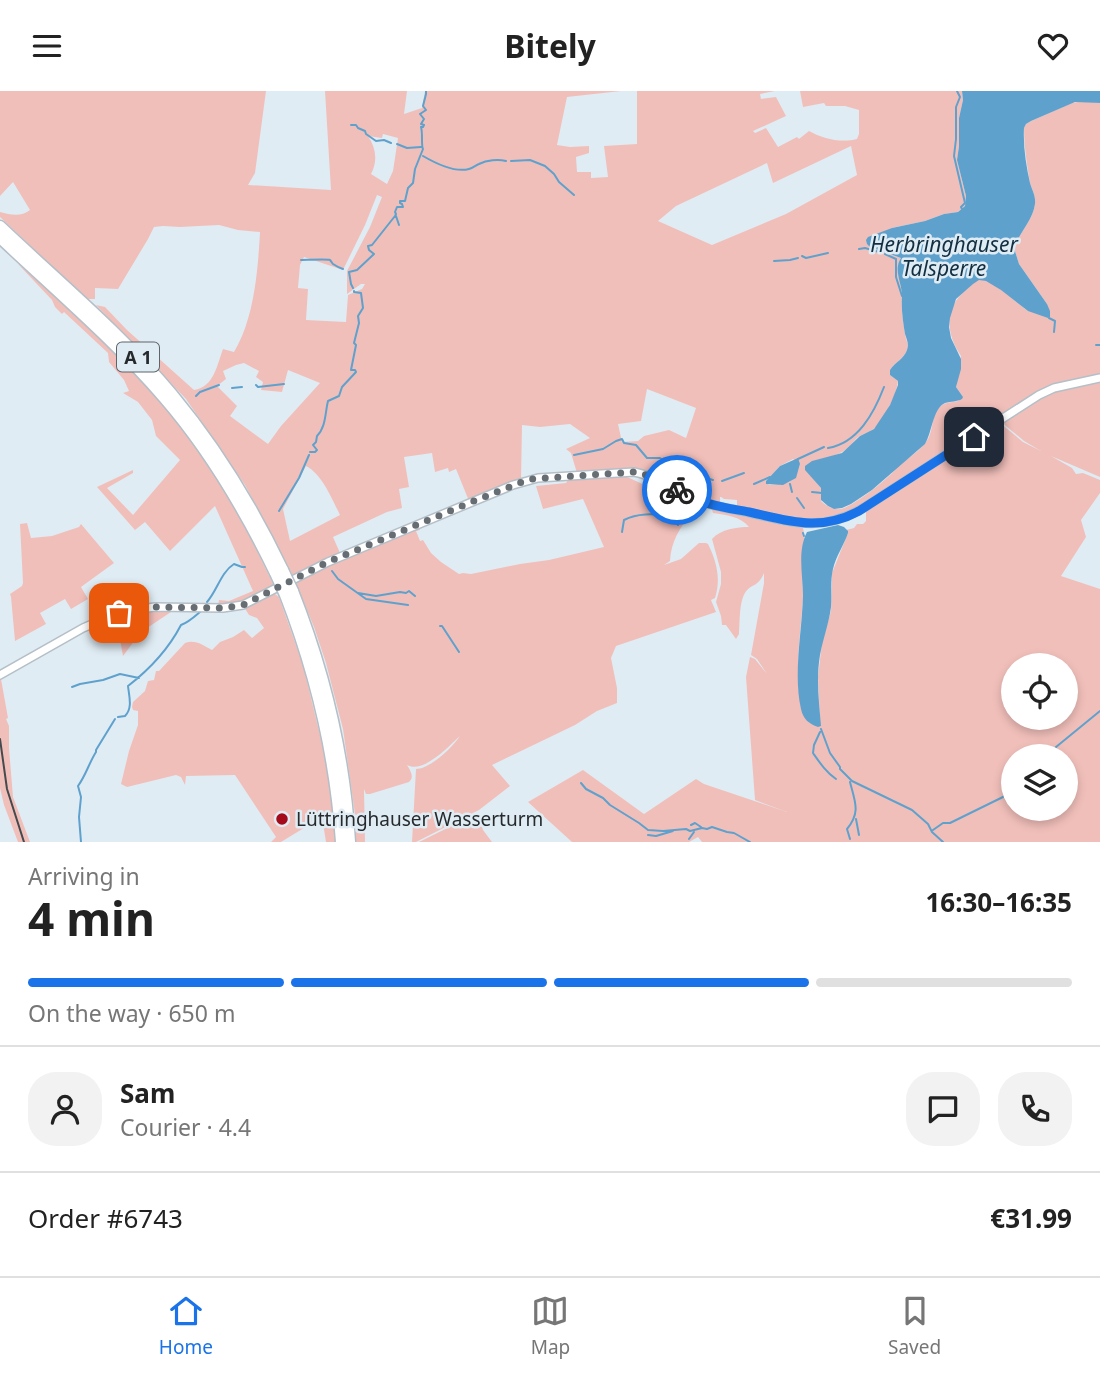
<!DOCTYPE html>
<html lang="en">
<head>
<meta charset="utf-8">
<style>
	:root { --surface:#fff; --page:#f2f2f2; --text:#222; --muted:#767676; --line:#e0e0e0; --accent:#1a73e8 }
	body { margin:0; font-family:"Noto Sans",sans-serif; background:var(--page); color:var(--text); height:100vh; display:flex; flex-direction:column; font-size:26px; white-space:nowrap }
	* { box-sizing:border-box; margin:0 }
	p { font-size:23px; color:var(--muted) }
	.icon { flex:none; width:38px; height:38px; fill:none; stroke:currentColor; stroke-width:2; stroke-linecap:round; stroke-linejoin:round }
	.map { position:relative; height:751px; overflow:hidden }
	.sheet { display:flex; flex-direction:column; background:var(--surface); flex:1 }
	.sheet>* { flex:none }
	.buttons { position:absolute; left:1001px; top:562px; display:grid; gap:14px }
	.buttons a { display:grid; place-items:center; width:77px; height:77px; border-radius:50%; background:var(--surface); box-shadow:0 4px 10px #0003; font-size:35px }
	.pin { position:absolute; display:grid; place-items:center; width:60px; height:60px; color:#fff; margin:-30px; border-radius:14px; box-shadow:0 4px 10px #0006 }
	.courier { position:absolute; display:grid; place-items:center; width:70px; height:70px; margin:-35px; border:5px solid #1a73e8; border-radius:50%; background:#fff; color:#222; box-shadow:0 2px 9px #0007 }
	.overview em { font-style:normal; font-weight:700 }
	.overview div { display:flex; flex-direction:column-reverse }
	.overview { display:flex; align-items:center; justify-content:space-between; height:119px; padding:0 28px }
	h1 { font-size:46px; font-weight:700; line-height:52px }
	.bar { display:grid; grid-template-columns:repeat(4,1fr); gap:10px 7px; align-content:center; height:84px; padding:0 28px }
	.bar i { height:9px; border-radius:5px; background:var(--line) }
	.bar .selected { background:var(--accent) }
	.bar p { grid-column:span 4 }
	.line { display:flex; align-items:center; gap:18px; padding:0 28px; border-top:2px solid var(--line) }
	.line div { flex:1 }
	.round { display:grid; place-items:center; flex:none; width:74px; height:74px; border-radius:28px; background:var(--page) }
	header { display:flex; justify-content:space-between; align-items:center; height:91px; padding:0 28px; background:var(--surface); font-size:32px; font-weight:700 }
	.tabs { display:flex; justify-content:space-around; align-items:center; height:98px; border-top:2px solid var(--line); background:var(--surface); font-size:19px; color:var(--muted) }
	.tabs a { display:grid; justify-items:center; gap:4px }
	.tabs .selected { color:var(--accent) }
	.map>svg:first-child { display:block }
	.green { fill:#f1bfba; fill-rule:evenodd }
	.water { fill:#5fa1cd }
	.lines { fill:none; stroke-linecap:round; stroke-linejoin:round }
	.stream { stroke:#5fa1cd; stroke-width:2 }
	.major-casing { stroke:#b4bfc7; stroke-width:10 }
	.highway-casing { stroke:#b4bfc7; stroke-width:13 }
	.major { stroke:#fff; stroke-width:7 }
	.highway { stroke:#fff; stroke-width:10 }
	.rail { stroke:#454a4e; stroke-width:2 }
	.highway-bridge-casing { stroke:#b4bfc7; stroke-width:13; stroke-linecap:butt }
	.highway-bridge { stroke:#fff; stroke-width:10 }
	.done { stroke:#676e73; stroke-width:7; stroke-dasharray:0 12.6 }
	.route { stroke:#1a73e8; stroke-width:9 }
	.poi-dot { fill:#a40a1a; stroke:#e0ecf4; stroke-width:2.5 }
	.labels { text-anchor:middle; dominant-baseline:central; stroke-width:5; stroke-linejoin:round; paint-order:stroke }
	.shield { fill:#e0ecf4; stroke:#5e6469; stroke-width:2 }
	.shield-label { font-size:18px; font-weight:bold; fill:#262a2d }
	.poi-label { font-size:19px; fill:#262a2d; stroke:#e0ecf4; text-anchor:start }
	.water-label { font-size:21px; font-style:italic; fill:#122f42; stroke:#e0ecf4 }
</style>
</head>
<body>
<header><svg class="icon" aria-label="menu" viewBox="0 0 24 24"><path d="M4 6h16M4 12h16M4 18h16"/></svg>Bitely<svg class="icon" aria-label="heart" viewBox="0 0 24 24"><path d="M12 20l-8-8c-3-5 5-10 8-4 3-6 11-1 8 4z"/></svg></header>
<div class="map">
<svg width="1100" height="751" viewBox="0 0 1100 751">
	<rect width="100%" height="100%" fill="#e0ecf4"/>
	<!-- green -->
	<path class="green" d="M0 0H266L255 82 248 94 331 99 325 0H407L404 23 422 17 425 0H621L567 6 557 54 570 56 589 55V62L576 66 577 81H591V87L608 86 604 55 637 53V0H775L760 3 761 8 776 6 786 25 753 40 755 42 766 37 778 56 797 46 799 48 809 40C823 48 841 52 857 48L859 43V19L845 15H826L824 12 803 16 800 0H962L963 9 959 27V55L957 69 966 105 965 115 958 121 944 123 925 130 892 137 870 156 901 167C894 179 902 192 902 205 901 217 903 230 905 243 906 249 909 253 907 259 904 268 895 271 890 279V284L898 290C897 303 883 332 872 339 867 342 862 343 857 347 852 352 847 359 840 362 827 369 816 365 805 378L821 397V410C827 415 832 419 841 418 852 416 885 390 893 381 899 375 893 379 900 373 910 366 921 359 928 348 934 337 931 322 942 314 947 311 953 311 958 310L962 305 956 296 961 265C945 241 944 216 968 197 972 193 976 188 982 189 994 190 1017 212 1028 220L1047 213 1019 173 1014 157C1019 142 1033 129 1035 113 1036 105 1032 99 1030 92 1027 74 1024 55 1024 37L1026 33 1031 30 1072 12 1084 10 1100 12V283L1047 296 982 335 870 410 842 424 819 429H795L737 415V409L724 408 721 406H720V411L719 412 697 406 698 401 672 390 670 393 650 384 577 382 571 362 566 358 590 347 570 333 540 336 522 334 521 389 469 410 456 378 449 381 448 377 435 381 432 362 404 366 409 396 399 398 402 417 387 421 333 446 340 462 293 485 245 394 186 308 96 214 105 216 127 239 194 299C214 296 217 274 223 258L234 261C254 228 258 179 260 141L238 139 219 134 180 136 163 135 154 136 148 148 118 198 95 197V208H86L0 126V121C11 124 21 126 30 119L13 91 0 105ZM383 43 398 47 393 80 387 93 371 83C378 70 376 57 368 45L382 47ZM851 55 857 84 786 123 712 154 658 130 676 115 767 72 773 92ZM377 104 382 106 370 136 347 180V203L361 193H365L362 198 348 204 346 231 306 229 308 198 298 197 300 174 304 166 343 179 365 134ZM244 272 259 280 256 286 263 291 261 299 282 301 288 279 320 292 281 335 268 353 230 325 237 315 217 295 226 288 223 280 236 274ZM647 298 696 317 686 347 669 339 644 345 638 350 622 351 618 333 641 330ZM793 368 800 373C795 394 787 392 769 394L766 390 780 375ZM306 375C322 383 332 408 340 424L290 450 283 418Z
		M18 173C85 228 152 292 202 364 230 405 253 450 274 495L238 512 218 515 219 509 229 510 253 500 215 415 170 460 145 431 135 439 97 396 133 379V382L107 397 133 424 180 369 156 345 152 329 138 311 123 302 129 300 124 289 109 271 108 262 64 221 62 223 55 216 52 209Z
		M1100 288V386L1051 365 1072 377 1076 383 1083 382 1100 389V402L1081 429 1086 446 1061 485 1100 498V751H702L698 746 689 751H572L528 711 583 679 644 723 696 688 704 693 787 721 755 709 746 586 750 566 755 568 767 583 757 568 751 564 764 492V482C758 497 751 492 745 502 739 511 740 532 739 543L736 548 726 534H722L721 525 716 511 721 493V481L712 448C721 438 737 436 749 436 740 425 726 424 713 422L711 415 803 437C806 447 802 458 802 469 802 482 803 494 803 507 802 535 788 617 812 633L820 630 818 586 822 551 831 520 832 482 848 442 846 439 854 437 857 433H863L866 430V419L999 331 1023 351 1041 360 1024 350 1000 330 1049 300ZM1013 574H1066V626H1013ZM1013 665H1066V718H1013Z
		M623 384 666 404 689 410 692 421C680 437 671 450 670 470L664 474 681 468 699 452H706L708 453C717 471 721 488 715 507L711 509 716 521 616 555 611 567 617 597V612L597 620 575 634 492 674 510 695 479 719 416 751H412L416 678C430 678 453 656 460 645 448 656 423 683 407 674 410 679 415 686 409 691L370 703H366L364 698 365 751H356L355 723 343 638 326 572 314 536 295 490 308 483 419 436 420 439 416 440 420 450 423 449 431 462 441 471 459 483 463 482 471 483 520 473 549 469 604 456 583 408 543 418 536 395 566 392 568 389Z
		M27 432 31 447 52 445 79 436 81 433 114 472 81 496 88 508 71 518 65 508 40 522 46 533 15 550 11 506 10 503 22 495 23 492 20 433Z
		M275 503 279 506 303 574 328 677 334 716 336 751H326L322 726 281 751H271L276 746 235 684 186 685 185 694 181 686 176 684 127 696 121 693 129 660 138 634V620L133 619 132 616 133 611 145 600 148 590 154 589 156 580H159L185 552C195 548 203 554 212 559L220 551 233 546 244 539 252 547 264 537 257 527 249 524 244 516 264 506Z
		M177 517 141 541 123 565 116 527 136 520Z
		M0 588H1L8 627 6 628 9 635V657L13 706 30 751H18L4 714 0 697Z
		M478 722 483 739 492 751H419Z"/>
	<!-- water -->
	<path class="water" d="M962 0H1100V12L1075 11 1031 30 1026 33 1024 37C1023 55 1026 74 1030 92 1032 99 1036 105 1035 113 1033 129 1019 142 1014 157L1019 173 1047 213 1050 220V226L1048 227 1028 220 1001 199 986 190 979 189 973 193 956 208 950 227 949 236 951 247 961 268V278L956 296 963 306 962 308C957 311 951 310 945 312 933 317 932 342 925 353L872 399 851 413 842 417 834 418 828 415 821 409V397L805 379V375L812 370 842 362 860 345 874 338 890 314 898 294V290L890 284V279C895 271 904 268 907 259 909 253 907 249 905 243 903 231 901 217 902 205 902 192 893 179 901 167L870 156 867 153 866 149 868 146 892 137 925 130 944 123 958 121 965 115 966 105 957 69 959 55V27L963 9Z
		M798 367 800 373 796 387 783 394 766 393V390L780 375Z
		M838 434 844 436 848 440V442C844 454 836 465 833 478 830 490 832 503 831 516 829 532 823 548 820 564 816 588 819 611 821 635L818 636C809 633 803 628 801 618 793 583 802 541 803 505 803 485 797 460 807 441Z"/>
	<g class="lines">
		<!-- stream -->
		<path class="stream" d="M957 0 960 6 956 16V48L954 65 965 112 961 116 962 118
			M351 34H356L358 37 365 40 366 43 376 50 384 49 391 52
			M397 53 407 57 421 56
			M423 65C435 72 454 82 469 78 473 77 476 74 479 73 487 69 498 68 506 70
			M511 70 530 69 545 75 554 83 559 91 574 104
			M396 125 399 134
			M859 158 865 157 879 161
			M885 163 896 168V186L902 205
			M802 165 806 167 828 162
			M301 169C306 169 327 168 330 169 331 170 332 172 333 173 336 175 340 177 343 178
			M774 170 790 169 798 167
			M353 197 351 193 349 181 357 179 374 163 369 159 368 155 372 154 395 125 396 123 395 121 397 116H403L402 113 400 112V110H405L408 97 413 92 415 78 423 58C421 55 423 42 421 36H423L424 34 421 33 424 28 420 23 426 19 423 15 426 3V0
			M1049 227 1055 230 1054 241
			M1096 254H1100
			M256 294 258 296 284 293
			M232 297 242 296
			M196 305 200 301 219 294
			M828 357C858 352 874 322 884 296
			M310 361H315L317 359 313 354 316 351 317 345C326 336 325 322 328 310L339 305 342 296 356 281 355 279H351L356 254 354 252 359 232 358 225 363 217 361 202 354 201V200
			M574 364 603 358 616 350 622 348 624 352 636 354 647 367H660L671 374 683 376 696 384 713 389
			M798 368 824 356
			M722 390 744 382
			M754 393 770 386
			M790 393 792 401
			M812 401 822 402
			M797 407 804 417
			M279 420 299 387 309 364
			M678 434 679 425
			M622 441 624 429C641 420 660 424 679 425L684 412 687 410
			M803 442 804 445
			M332 480 338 488 366 508 408 514
			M358 502 376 505 400 501 406 502 409 500 415 505
			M207 511C217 500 221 481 234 473L242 476H245
			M440 535H442L459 561
			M72 596 80 593 103 589 120 583 139 587
			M118 626 125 625C133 617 129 605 128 595 150 578 168 559 181 534 189 531 194 526 201 520
			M821 638 830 662 840 676V678L852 690 912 719 928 733 932 741 943 751
			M820 641 814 654 813 662C820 672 826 681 836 688
			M1048 665 1056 656 1100 620
			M850 691C855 711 861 721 847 738L850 748
			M581 692 586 698 603 707 610 714 639 732 648 739 663 740 686 738 690 740 702 737 707 738 712 736 727 741 734 742 750 751
			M1009 703 1013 701
			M856 728 859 744
			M691 734 695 732 701 736
			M933 739 943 732H950L1007 704
			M648 744 656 745 673 740
			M689 748 694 741
			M81 751 79 726 81 706 78 695C86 684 89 672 96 661V659L115 628"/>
		<!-- major casing -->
		<g class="major-casing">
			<path id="major" d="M0 584 83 537 106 527 126 520 155 516 223 517 243 514 328 471 513 394 538 387 634 381C656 385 677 400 698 409 714 416 733 418 751 422 794 432 824 441 865 416L1039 304 1054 297 1100 287"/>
		</g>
		<!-- highway casing -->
		<g class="highway-casing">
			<path id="highway" d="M0 135C58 190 121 242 172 303 217 357 253 416 283 479
				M0 147C55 199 114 249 164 307 210 360 245 420 275 482
				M293 500C325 581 345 664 350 751
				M285 504C316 584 335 665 341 751"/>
		</g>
		<!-- major -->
		<use href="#major" class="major"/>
		<!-- highway -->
		<use href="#highway" class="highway"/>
		<!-- rail -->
		<path class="rail" d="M0 648 7 698 24 751"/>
		<!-- highway-bridge casing -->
		<g class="highway-bridge-casing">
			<path id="highway-bridge" d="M283 479 293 500
				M275 482 285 504"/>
		</g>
		<!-- highway-bridge -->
		<use href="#highway-bridge" class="highway-bridge"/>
	</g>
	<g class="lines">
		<!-- done -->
		<path class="done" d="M119 522 155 516 223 517 243 514 328 471 474 410 522 391 531 388 634 381 646 384 677 399"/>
		<!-- route -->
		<path class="route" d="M677 399C685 402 693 407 701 410 716 416 733 418 749 421 789 430 820 441 859 420L974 346"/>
	</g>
	<!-- markers -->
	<circle class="poi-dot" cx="282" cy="728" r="7"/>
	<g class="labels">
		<!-- shield labels -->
		<rect class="shield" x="117" y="251.5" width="42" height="29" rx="5"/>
		<g class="shield-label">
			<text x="138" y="266">A 1</text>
		</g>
		<!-- poi labels -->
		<g class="poi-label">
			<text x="296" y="728">Lüttringhauser Wasserturm</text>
		</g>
		<!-- water labels -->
		<g class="water-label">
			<text x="944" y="153">Herbringhauser<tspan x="944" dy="24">Talsperre</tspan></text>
		</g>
	</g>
</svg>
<div class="buttons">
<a><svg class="icon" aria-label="locate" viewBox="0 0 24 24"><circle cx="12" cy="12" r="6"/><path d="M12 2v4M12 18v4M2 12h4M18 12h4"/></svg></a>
<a><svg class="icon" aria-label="layers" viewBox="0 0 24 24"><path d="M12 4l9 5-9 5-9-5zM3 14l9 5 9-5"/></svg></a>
</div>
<div class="pin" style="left:119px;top:522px;background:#ea580c"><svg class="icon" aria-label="bag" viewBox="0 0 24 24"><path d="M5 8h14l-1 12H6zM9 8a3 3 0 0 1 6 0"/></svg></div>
<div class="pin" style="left:974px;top:346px;background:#1f2937"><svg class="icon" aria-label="home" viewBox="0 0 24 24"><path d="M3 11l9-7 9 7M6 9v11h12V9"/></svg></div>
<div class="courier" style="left:677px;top:399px"><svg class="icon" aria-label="bike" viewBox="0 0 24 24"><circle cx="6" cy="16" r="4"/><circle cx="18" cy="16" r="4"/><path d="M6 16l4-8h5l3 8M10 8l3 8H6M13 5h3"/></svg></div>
</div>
<section class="sheet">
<div class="overview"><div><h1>4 min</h1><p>Arriving in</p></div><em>16:30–16:35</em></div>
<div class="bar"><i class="selected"></i><i class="selected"></i><i class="selected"></i><i></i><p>On the way · 650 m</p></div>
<div class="line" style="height:126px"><a class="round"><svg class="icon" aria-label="person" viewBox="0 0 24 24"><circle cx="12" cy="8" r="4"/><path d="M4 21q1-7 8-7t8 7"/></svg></a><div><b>Sam</b><p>Courier · 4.4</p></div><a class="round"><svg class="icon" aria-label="chat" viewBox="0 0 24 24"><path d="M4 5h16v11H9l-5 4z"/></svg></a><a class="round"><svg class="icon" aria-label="phone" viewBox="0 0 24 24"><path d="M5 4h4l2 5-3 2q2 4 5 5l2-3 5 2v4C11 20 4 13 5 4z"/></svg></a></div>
<div class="line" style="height:91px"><div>Order #6743</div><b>€31.99</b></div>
</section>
<nav class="tabs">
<a class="selected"><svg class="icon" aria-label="home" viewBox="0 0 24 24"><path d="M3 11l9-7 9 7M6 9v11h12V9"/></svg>Home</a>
<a><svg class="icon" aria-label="map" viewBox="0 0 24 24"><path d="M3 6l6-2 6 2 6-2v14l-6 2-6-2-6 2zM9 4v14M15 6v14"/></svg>Map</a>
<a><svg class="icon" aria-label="saved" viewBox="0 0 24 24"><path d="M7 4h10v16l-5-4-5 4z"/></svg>Saved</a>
</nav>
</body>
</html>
